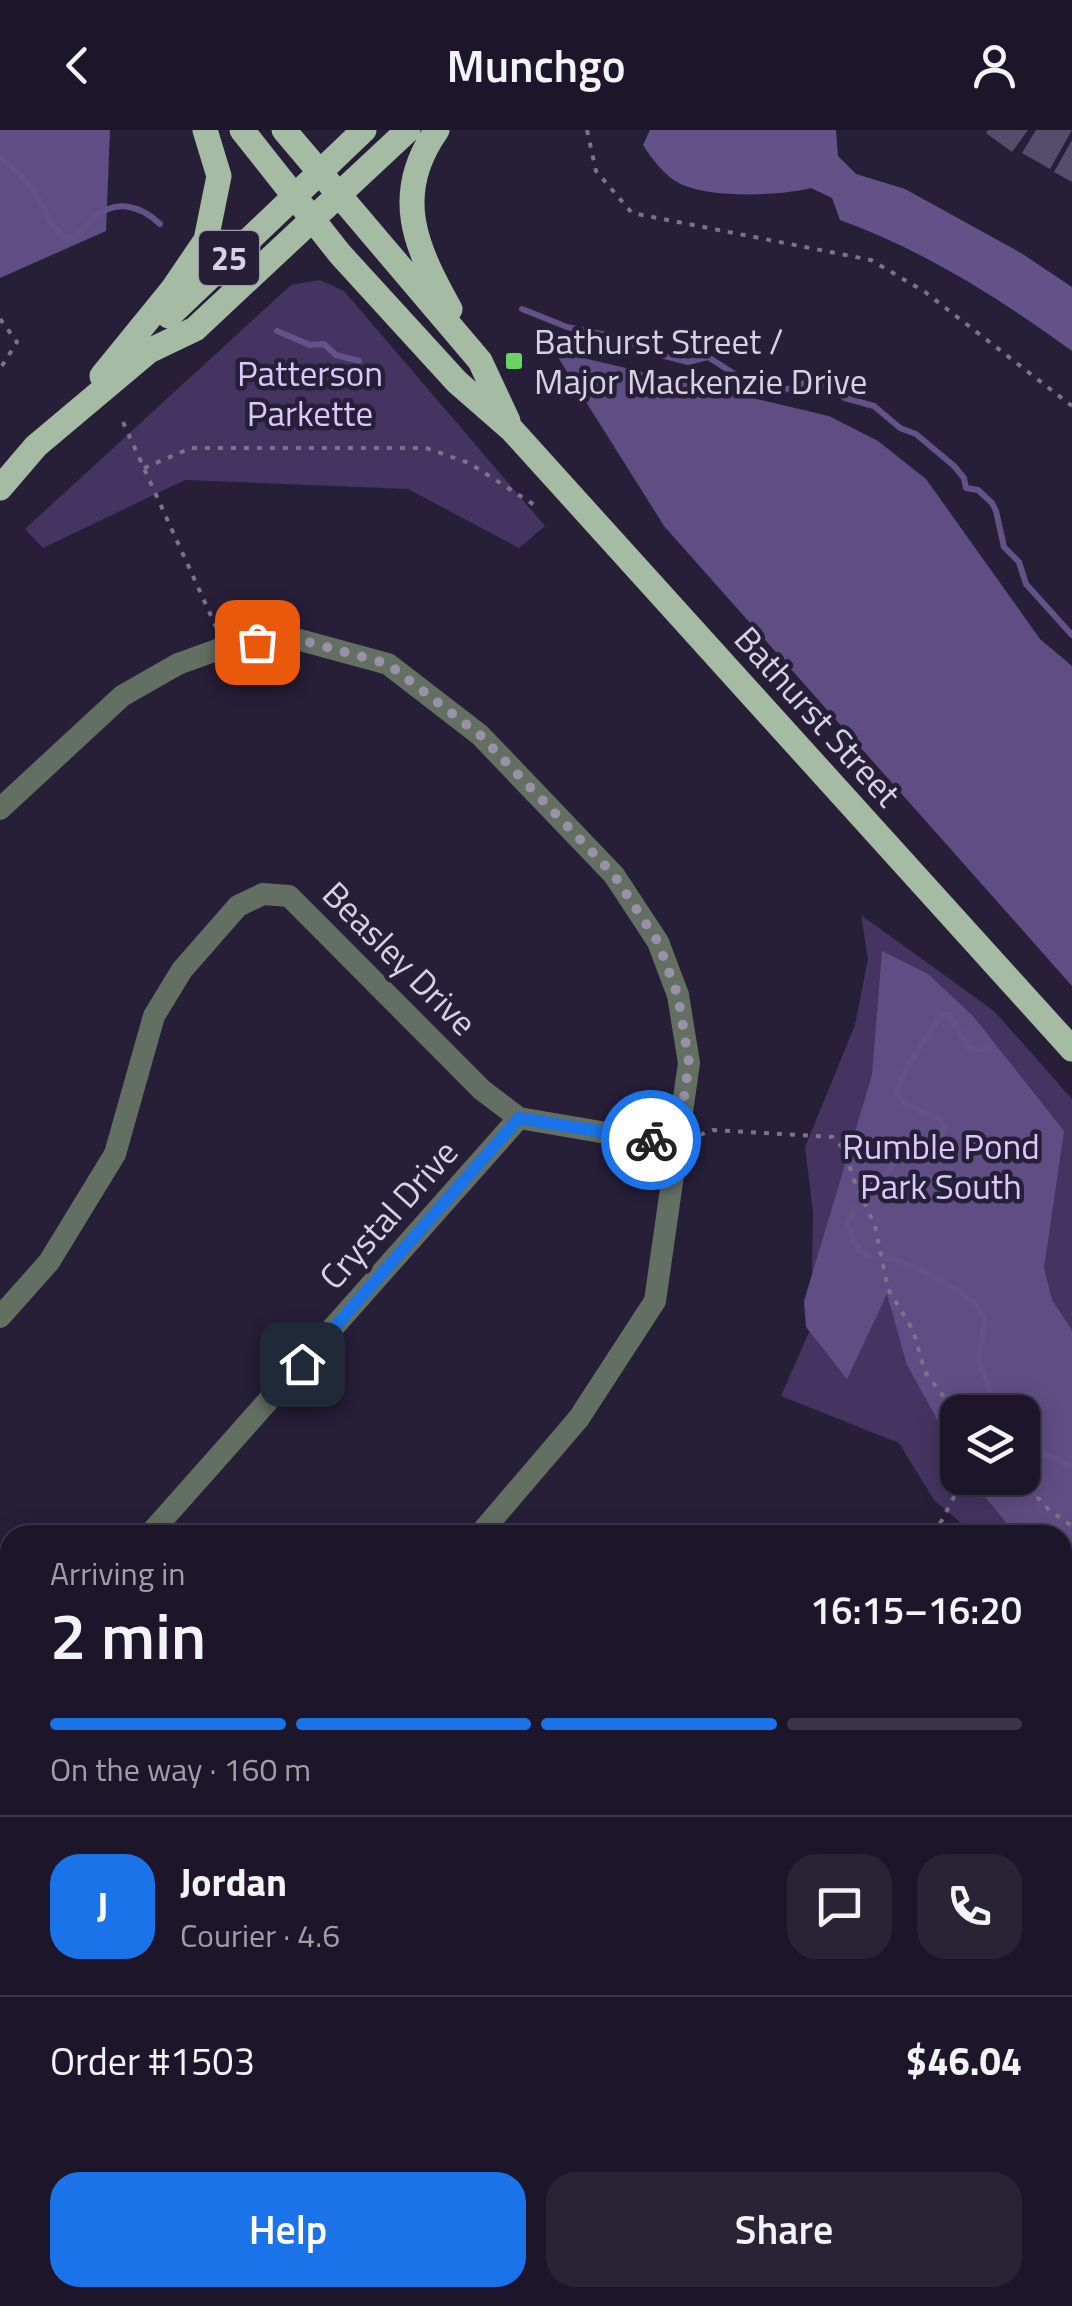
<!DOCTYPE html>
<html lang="en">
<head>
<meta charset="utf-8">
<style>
	:root { --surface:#1d162a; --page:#2a2336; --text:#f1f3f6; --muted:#a09fa8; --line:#3b3547; --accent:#1a73e8 }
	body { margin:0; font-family:"Titillium Web",sans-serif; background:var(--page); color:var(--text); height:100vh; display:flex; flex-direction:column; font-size:38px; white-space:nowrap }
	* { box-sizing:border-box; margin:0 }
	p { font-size:32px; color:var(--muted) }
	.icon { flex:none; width:55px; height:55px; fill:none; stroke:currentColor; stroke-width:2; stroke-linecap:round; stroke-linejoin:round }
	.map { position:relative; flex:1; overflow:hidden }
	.panel { position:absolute; left:0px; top:1395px; width:1072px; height:782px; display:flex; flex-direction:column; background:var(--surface); border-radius:30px 30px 0 0; box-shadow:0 5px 25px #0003,0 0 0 2px var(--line) }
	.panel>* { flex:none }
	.buttons { position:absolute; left:940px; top:1265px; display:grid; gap:20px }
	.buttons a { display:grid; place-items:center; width:100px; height:100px; border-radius:20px; background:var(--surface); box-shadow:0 5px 25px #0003,0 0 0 2px var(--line); font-size:50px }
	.pin { position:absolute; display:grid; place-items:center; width:85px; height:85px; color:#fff; margin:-42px; border-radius:20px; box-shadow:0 5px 15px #0006 }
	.courier { position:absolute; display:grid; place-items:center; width:100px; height:100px; margin:-50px; border:8px solid #1a73e8; border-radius:50%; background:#fff; color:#222; box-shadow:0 2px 12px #0007 }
	.head em { font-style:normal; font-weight:600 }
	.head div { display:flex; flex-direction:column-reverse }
	.head { display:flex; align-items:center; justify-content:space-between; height:170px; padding:0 50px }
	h1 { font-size:65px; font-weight:600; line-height:75px }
	.bar { display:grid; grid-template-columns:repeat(4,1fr); gap:15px 10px; align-content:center; height:120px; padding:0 50px }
	.bar i { height:12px; border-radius:8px; background:var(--line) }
	.bar .on { background:var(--accent) }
	.bar p { grid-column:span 4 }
	.line { display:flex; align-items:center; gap:25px; padding:0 50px; border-top:2px solid var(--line) }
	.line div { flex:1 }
	.round { display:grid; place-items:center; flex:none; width:105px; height:105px; border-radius:30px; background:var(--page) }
	.primary-button { display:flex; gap:20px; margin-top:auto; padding:20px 50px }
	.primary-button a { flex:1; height:115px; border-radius:30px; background:var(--accent); color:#fff; font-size:40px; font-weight:600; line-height:115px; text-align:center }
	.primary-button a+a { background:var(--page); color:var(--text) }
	header { display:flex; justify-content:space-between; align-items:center; height:130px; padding:0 50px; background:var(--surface); font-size:45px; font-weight:600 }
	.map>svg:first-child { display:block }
	.green { fill:#443462; fill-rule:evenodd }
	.forest { fill:#5f4e83 }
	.water { fill:#635288 }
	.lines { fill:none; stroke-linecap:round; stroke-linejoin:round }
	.stream { stroke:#635288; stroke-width:6 }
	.building { fill:#564d6c }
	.path { stroke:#7a7389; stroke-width:4; stroke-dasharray:5 8; stroke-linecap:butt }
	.minor { stroke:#646f63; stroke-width:22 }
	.major { stroke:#a5bba3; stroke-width:25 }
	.done { stroke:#9992a7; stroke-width:10; stroke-dasharray:0 18 }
	.route { stroke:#1a73e8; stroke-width:12 }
	.poi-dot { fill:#6bd363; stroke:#271e38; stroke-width:4 }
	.labels { text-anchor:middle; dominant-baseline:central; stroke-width:9; stroke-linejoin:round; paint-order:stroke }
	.shield { fill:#271e38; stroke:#a29bb0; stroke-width:2.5 }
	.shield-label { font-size:32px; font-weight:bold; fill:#d6d1e3 }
	.poi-label { font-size:35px; fill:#d6d1e3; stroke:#271e38; text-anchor:start }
	.park-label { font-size:35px; fill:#d8c9fb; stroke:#271e38 }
	.street-label { font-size:35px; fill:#d6d1e3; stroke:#271e38 }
</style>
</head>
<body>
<header><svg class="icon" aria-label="back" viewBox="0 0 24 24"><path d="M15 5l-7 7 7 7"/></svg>Munchgo<svg class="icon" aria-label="person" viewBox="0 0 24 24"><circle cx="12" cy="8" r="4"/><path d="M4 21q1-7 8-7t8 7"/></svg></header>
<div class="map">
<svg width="1072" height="2176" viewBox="0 0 1072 2176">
	<rect width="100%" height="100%" fill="#271e38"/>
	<!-- green -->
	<path class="green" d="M320 150 344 161 545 396 519 418 408 359 185 350 43 418 25 399 291 155Z
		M861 785 994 881 1072 969V1465L1063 1461 1062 1405H975L934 1370 899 1313 781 1266 811 1198 813 1082 805 1017 855 895 868 829ZM958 1282H1022V1348H958Z"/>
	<!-- forest -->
	<path class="forest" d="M0 0H110L106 101 0 148Z
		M554 221 829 286 878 311 926 349 1040 509 1072 536V856L664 396Z
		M882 821 928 844 973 886 1064 1001 1044 1138 1052 1170 1072 1200V1450L1063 1445 1062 1405H1016L970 1348H1022V1282H958L957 1325 907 1235 887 1164 847 1249 806 1197 804 1171 872 945Z"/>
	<!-- water -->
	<path class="water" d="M650 0H836L838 26 856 44 905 59 1021 123 1072 157V221C999 168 925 121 840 90L832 68 811 58C780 66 713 68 683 55 666 48 652 29 643 15Z"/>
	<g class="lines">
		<!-- stream -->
		<path class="stream" d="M0 28C16 39 30 54 39 70 49 86 51 100 68 109 80 105 84 97 94 88 116 68 141 76 160 94
			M522 179 567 197 616 207 661 225 688 232 708 227 747 252H765L784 260 813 250 822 256 828 255 845 268 874 276 900 298 916 304 954 336 964 348 966 358 978 360 992 373 996 381 1004 417 1019 432 1026 454 1072 505
			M277 201 310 215 324 214 336 225 359 231
			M870 1061 899 1029 939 1008 945 998 941 990 905 974 897 963C899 942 929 907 941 885L949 884 968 918 988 920 989 916
			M855 1078 848 1092C852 1107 855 1123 871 1127
			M887 1128C911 1134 971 1161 982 1184 988 1198 978 1216 979 1231 981 1245 991 1253 991 1268L1005 1282
			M1022 1300 1045 1324 1072 1336"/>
	</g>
	<!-- building -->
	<path class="building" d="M988 0H1028L1012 22 986 3Z
		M1036 0H1072L1050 39 1022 23Z
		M1072 10V52L1054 42Z"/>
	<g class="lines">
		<!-- path -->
		<path class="path" d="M587 0 596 41 632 83 871 130 925 162 1072 276
			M0 189 17 212 0 239
			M123 292 217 499
			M144 338 191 318H426L469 333 536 376
			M700 1005 713 1000 833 1007 847 1023 852 1046 875 1096 888 1159 913 1200 925 1242 958 1286
			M1019 1348 1050 1381 1072 1396
			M934 1405 964 1348
			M0 1607 10 1616
			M690 2168 694 2176"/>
		<!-- minor -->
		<path class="minor" d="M0 679 122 566 178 534 225 517 289 507 388 534 480 605 614 745 658 812 678 865 689 933 655 1171 579 1288 479 1405
			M0 1187 49 1132 115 1024 154 886 182 840 238 776 263 764 289 766 482 960 519 988 677 1015
			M149 1405 519 988
			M0 1573 10 1562
			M1062 1610 1072 1613
			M1062 1876 1072 1883
			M0 1956 10 1944
			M975 2168 984 2176
			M160 2176 168 2168
			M488 2176 495 2168"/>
		<!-- major -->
		<path class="major" d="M242 0 340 124 457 252 512 300 1072 919
			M284 0 480 231 508 291
			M437 0C391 65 416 118 450 179
			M169 186 364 0
			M102 246 172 160 206 110 219 46 205 0
			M0 358 36 316 149 221 195 199 408 0"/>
	</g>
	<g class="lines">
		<!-- done -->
		<path class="done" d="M257 512 290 507 388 534 480 605 614 745 658 812 678 866 689 933 677 1015 651 1010"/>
		<!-- route -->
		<path class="route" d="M302 1234 519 988 651 1010"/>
	</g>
	<!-- markers -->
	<rect class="poi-dot" x="504" y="221" width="20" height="20" rx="5"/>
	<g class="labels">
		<!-- shield labels -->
		<rect class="shield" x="199" y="101" width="60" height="54" rx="8"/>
		<g class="shield-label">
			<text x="229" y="128">25</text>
		</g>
		<!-- poi labels -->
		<g class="poi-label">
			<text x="534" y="211">Bathurst Street /<tspan x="534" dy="40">Major Mackenzie Drive</tspan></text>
		</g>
		<!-- park labels -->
		<g class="park-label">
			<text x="310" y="243">Patterson<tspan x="310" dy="40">Parkette</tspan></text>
			<text x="941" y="1016">Rumble Pond<tspan x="941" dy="40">Park South</tspan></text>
		</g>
		<!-- street labels -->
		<g class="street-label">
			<text transform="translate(818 586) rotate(48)">Bathurst Street</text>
			<text transform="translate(400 828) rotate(45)">Beasley Drive</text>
			<text transform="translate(388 1084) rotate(-48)">Crystal Drive</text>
		</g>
	</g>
</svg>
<div class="buttons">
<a><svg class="icon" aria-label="layers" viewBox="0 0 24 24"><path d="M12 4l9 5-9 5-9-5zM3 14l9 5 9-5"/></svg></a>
</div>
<div class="pin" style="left:257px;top:512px;background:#ea580c"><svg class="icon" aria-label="bag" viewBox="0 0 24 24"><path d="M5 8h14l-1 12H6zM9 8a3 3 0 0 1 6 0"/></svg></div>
<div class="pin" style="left:302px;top:1234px;background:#1f2937"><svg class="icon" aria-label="home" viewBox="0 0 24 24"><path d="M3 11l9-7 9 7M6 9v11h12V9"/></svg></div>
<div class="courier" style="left:651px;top:1010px"><svg class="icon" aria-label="bike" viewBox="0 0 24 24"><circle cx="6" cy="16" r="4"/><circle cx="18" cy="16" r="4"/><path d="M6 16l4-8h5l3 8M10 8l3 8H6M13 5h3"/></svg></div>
<section class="panel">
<div class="head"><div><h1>2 min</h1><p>Arriving in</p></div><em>16:15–16:20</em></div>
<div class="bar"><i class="on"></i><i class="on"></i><i class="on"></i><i></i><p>On the way · 160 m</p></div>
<div class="line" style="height:180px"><b class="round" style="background:var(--accent);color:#fff">J</b><div><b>Jordan</b><p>Courier · 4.6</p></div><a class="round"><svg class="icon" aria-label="chat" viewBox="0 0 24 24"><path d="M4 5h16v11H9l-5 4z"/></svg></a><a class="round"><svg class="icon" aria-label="phone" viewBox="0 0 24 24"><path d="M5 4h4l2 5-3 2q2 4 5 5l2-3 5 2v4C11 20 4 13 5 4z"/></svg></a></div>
<div class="line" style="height:130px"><div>Order #1503</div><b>$46.04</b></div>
<div class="primary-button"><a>Help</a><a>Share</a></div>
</section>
</div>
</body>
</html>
